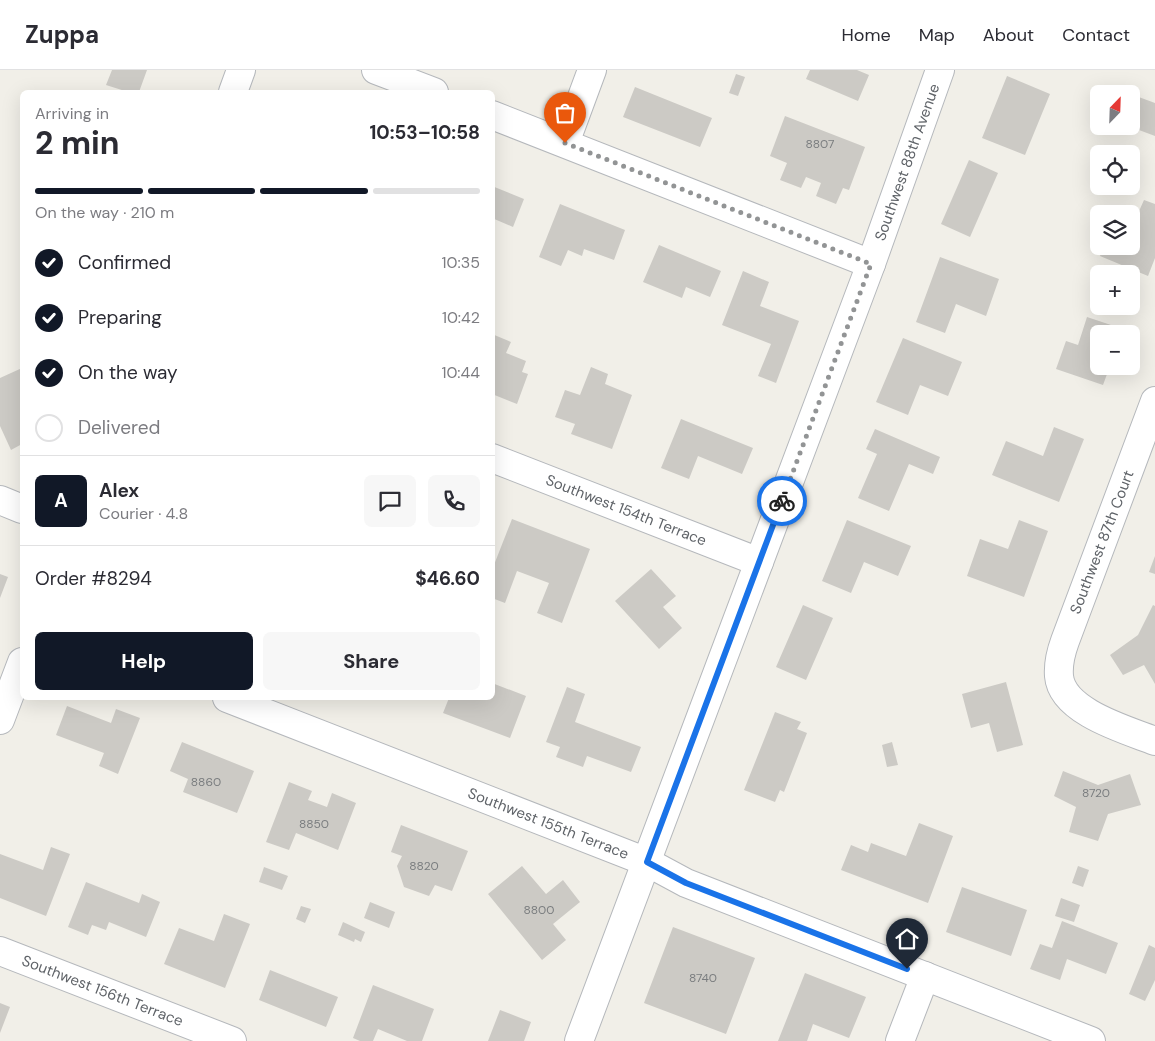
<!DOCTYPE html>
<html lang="en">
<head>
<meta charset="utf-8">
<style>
	:root { --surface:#fff; --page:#f7f7f7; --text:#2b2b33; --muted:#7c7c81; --line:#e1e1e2; --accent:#111827 }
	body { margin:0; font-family:"DM Sans",sans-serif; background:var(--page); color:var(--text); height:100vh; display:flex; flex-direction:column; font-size:19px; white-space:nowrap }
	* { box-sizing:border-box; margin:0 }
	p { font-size:16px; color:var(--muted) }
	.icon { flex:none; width:28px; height:28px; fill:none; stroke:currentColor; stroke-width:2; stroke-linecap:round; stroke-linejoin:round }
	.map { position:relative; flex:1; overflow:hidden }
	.drawer { position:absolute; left:20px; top:20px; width:475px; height:610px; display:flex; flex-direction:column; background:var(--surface); border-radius:8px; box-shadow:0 5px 20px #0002 }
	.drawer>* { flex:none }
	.needle { width:32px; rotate:23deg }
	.buttons { position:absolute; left:1090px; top:15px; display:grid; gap:10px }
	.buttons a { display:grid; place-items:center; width:50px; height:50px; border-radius:8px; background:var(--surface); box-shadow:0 5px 20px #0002; font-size:25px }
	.pin { position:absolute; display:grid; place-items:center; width:42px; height:42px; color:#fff; margin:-51px -21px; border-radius:50% 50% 50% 0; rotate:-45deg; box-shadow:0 0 5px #0007 }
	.pin .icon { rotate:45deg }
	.courier { position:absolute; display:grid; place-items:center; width:50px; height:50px; margin:-25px; border:4px solid #1a73e8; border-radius:50%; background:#fff; color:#222; box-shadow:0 1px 6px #0007 }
	.head em { font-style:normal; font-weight:700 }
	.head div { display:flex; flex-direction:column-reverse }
	.head { display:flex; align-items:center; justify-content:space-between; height:85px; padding:0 15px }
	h1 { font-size:32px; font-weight:700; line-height:38px }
	.bar { display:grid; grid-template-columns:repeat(4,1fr); gap:8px 5px; align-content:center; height:60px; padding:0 15px }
	.bar i { height:6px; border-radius:4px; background:var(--line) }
	.bar .on { background:var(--accent) }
	.bar p { grid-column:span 4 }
	.line { display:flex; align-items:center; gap:12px; padding:0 15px; border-top:1px solid var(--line) }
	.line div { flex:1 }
	.round { display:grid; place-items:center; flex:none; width:52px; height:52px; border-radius:8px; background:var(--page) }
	ol { padding:0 15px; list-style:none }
	li { display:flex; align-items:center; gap:15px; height:55px }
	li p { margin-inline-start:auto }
	li .icon { padding:5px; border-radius:50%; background:var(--accent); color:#fff; stroke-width:4 }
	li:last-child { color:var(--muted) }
	li i { width:28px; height:28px; border:2px solid var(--line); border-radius:50% }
	.button { display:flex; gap:10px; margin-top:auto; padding:10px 15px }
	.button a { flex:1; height:58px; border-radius:8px; background:var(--accent); color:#fff; font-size:20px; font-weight:700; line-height:58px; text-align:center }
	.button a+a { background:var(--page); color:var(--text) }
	header { display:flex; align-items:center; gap:30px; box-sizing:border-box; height:70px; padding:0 25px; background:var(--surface); border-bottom:1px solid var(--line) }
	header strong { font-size:24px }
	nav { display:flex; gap:28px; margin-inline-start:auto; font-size:18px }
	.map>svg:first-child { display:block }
	.building { fill:#cccac5 }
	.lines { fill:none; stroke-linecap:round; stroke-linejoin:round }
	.minor-casing { stroke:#b5b8bc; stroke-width:30 }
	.minor { stroke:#fff; stroke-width:28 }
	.done { stroke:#929495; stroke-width:5; stroke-dasharray:0 9 }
	.route { stroke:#1a73e8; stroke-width:6 }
	.labels { text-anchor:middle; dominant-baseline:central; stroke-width:4; stroke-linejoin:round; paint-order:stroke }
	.number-label { font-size:12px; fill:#7a7d7f }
	.street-label { font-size:15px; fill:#5f6368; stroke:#fff }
</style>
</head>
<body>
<header>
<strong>Zuppa</strong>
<nav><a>Home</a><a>Map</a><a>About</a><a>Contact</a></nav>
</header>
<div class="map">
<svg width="1155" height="971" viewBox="0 0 1155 971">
	<rect width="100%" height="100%" fill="#f1efe8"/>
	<!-- building -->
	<path class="building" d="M112 0H147L139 22H128L106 15Z
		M810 0H857L869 5 858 31 806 9Z
		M736 4 745 7 738 26 729 23Z
		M1007 6 1050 24 1025 85 982 68Z
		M635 17 712 48 700 77 623 47Z
		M1136 26 1155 33V66L1131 57V39Z
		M785 46 865 77 849 120 843 118 836 134 816 126 821 113 806 107 801 118 780 110 787 93 770 86Z
		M969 90 998 103 970 167 941 154Z
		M492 116 524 129 513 157 492 148Z
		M1144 130 1155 134V188L1148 206 1100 186 1104 176H1131V159Z
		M560 134 625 160 614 190 584 179 582 186 568 180 561 196 539 187Z
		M659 175 721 201 710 227 686 217 682 228 643 212Z
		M940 187 999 209 986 246 956 234 945 263 916 252Z
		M743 201 769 212 760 236 799 251 776 313 758 306 771 274 722 255Z
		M1087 247 1123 259 1121 264H1099V296H1110L1103 315 1056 299 1066 271 1078 275Z
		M492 264 511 272 506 283 526 291 522 302 528 304 517 334 492 324Z
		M903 268 962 292 948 326 920 315 908 345 876 332Z
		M591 297 608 304 605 314 632 325 612 379 571 364 575 354 555 347 565 320 580 325Z
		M22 298V374L11 380 0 356V308Z
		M681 349 753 378 742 404 698 386 689 409 661 398Z
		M1054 357 1084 369 1059 432 992 405 1006 371 1043 386Z
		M875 359 940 387 933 404 909 394 889 441 858 428 877 384 866 379Z
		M512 449 590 479 562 553 537 543 549 513 517 501 505 533 492 528V500Z
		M847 450 911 476 898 506 864 492 851 523 822 511Z
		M1019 450 1048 461 1024 527 967 506 980 469 1008 479Z
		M1155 486V504L1149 502Z
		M651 499 676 526 663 537 682 558 659 579 615 531Z
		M0 504 8 507 0 528Z
		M803 535 833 548 806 610 776 597Z
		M1153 535 1155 536V614L1144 595 1123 605 1110 585 1138 565Z
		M1006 612 1023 675 997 682 989 653 971 658 962 624Z
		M492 613 526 626 510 668 443 643 449 628H492Z
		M567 617 585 624 575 652 641 677 631 702 587 686 583 697 556 687 560 677 546 672Z
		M67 636 111 653 116 639 140 648 118 704 99 696 104 683 56 665Z
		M775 642 801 652 797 659 807 663 784 722 780 720 775 732 744 720Z
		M182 672 254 701 237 743 183 722 188 709 170 701Z
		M892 672 898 695 887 697 882 675Z
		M1063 701 1098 715 1130 704 1141 735 1108 744 1098 771 1069 762 1076 737 1054 726Z
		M289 712 312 721 308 730 327 737 332 723 356 733 338 780 296 763 289 780 266 772Z
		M919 753 953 766 928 833 841 800 851 775 868 782 871 773 906 786Z
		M401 755 468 781 452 821 435 815 429 826 404 817 397 796 402 786 391 782Z
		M51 777 70 784 46 846 0 828V784L43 800Z
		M522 796 546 824 563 810 580 832 553 854 566 870 542 890 488 824Z
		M1078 796 1089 800 1083 817 1072 813Z
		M264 797 288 806 282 820 259 812Z
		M86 812 139 833 142 824 160 832 146 867 109 852 106 860 92 855 88 865 68 857Z
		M962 817 1027 840 1011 886 946 862Z
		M1061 828 1080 835 1074 852 1055 846Z
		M370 832 395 842 389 858 364 848Z
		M301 836 311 839 305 853 296 849Z
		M224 844 250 854 225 918 164 894 179 858 214 871Z
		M1062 851 1118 873 1106 904 1067 889 1060 910 1030 899 1040 874 1052 878Z
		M343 852 365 862 361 872 355 869 354 872 338 865Z
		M673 857 755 888 726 964 644 933Z
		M1149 875 1155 878V910L1145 931 1129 924Z
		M270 900 338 927 326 957 259 930Z
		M805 903 866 927 849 968 813 954 807 971H778Z
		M373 915 434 939 422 971H407L378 959 373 971H360L353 968Z
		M0 933 10 937 0 963Z
		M500 940 531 952 524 971H488Z"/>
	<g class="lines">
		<!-- minor casing -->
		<g class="minor-casing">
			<g id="minor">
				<path d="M376 0 434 22"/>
				<path d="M233 22 241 0"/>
				<path d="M492 45 871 194"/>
				<path d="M565 73 592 0"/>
				<path d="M1155 331 1065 571C1061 582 1058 594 1059 606 1062 642 1127 660 1155 671"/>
				<path id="s1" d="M492 388 759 492"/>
				<path d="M0 430 22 439"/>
				<path id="s2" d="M227 628 647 792 686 813 1091 971"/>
				<path d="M0 650 22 592"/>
				<path id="s3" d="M0 881 232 971"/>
				<path id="s4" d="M579 971 871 194 940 0"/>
				<path d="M900 971 925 906"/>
			</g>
		</g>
		<!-- minor -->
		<use href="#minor" class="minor"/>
	</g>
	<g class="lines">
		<!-- done -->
		<path class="done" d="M565 73 871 194 782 431"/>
		<!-- route -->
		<path class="route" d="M782 431 647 792 686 813 907 899"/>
	</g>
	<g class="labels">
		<!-- number labels -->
		<g class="number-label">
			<text x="820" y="74">8807</text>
			<text x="206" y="712">8860</text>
			<text x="1096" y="723">8720</text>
			<text x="314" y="754">8850</text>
			<text x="424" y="796">8820</text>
			<text x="539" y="840">8800</text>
			<text x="703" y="908">8740</text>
		</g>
		<!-- street labels -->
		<g class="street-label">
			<text stroke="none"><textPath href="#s4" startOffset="938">Southwest 88th Avenue</textPath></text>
			<text stroke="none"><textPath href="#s1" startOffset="144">Southwest 154th Terrace</textPath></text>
			<text transform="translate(1102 472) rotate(-69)">Southwest 87th Court</text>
			<text stroke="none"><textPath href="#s2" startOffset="345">Southwest 155th Terrace</textPath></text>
			<text stroke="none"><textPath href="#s3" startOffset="110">Southwest 156th Terrace</textPath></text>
		</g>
	</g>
</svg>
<div class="buttons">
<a><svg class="needle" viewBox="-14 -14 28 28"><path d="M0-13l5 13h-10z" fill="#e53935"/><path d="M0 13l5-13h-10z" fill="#7c7c81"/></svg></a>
<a><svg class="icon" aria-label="locate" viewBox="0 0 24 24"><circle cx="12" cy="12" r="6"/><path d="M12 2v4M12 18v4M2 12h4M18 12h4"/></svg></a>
<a><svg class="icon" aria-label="layers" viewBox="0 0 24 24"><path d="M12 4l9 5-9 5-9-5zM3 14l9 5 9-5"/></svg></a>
<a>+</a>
<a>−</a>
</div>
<div class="pin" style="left:565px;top:73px;background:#ea580c"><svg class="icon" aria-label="bag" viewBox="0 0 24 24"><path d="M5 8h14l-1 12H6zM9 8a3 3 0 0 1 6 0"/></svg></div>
<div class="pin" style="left:907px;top:899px;background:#1f2937"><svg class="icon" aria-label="home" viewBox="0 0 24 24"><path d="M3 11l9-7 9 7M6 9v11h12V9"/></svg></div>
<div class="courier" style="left:782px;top:431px"><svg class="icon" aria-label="bike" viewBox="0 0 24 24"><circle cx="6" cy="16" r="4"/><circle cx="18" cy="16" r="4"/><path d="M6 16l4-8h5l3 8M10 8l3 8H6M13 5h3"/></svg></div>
<section class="drawer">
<div class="head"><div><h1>2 min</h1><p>Arriving in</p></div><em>10:53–10:58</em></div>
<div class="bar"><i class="on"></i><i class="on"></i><i class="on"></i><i></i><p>On the way · 210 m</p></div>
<ol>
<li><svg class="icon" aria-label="check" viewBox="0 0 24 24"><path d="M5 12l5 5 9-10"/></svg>Confirmed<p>10:35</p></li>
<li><svg class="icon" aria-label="check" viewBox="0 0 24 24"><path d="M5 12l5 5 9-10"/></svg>Preparing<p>10:42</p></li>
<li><svg class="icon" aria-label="check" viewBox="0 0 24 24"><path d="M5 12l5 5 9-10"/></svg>On the way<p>10:44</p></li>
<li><i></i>Delivered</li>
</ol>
<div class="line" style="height:90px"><b class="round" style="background:var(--accent);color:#fff">A</b><div><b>Alex</b><p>Courier · 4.8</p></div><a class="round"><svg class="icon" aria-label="chat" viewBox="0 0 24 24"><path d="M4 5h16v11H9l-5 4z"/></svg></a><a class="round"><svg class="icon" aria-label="phone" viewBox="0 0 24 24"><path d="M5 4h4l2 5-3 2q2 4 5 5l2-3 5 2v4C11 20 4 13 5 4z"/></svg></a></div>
<div class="line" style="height:65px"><div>Order #8294</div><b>$46.60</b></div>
<div class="button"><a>Help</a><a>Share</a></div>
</section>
</div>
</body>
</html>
